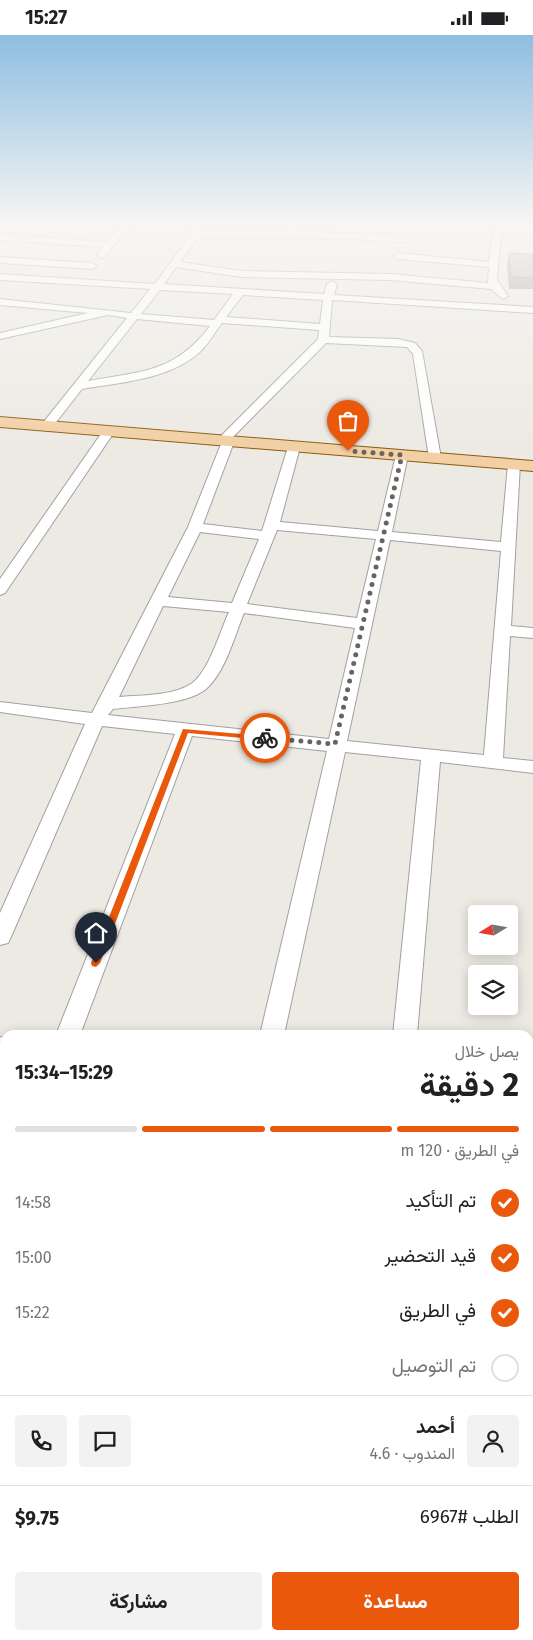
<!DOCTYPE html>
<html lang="ar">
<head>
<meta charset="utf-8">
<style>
	:root { --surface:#fff; --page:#f2f2f2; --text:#202124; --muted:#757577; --line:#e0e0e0; --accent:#ea580c }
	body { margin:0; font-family:"Fira Sans",Vazirmatn,sans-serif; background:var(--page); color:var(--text); direction:rtl; height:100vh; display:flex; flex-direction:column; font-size:19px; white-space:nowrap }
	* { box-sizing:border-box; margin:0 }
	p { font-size:16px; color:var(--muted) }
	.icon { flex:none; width:28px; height:28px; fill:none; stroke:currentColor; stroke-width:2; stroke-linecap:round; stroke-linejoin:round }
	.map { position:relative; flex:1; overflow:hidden; direction:ltr }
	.side { position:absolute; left:0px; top:995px; width:534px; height:610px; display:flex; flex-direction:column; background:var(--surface); border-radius:15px 15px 0 0; box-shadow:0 2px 12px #0003; direction:rtl }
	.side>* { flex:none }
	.needle { width:32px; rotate:259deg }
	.tools { position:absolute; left:468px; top:870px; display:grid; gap:10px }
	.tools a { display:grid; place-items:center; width:50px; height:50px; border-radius:5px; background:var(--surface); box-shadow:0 2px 12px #0003; font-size:25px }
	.pin { position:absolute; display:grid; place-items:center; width:42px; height:42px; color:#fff; margin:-51px -21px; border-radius:50% 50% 50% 0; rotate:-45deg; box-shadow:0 0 5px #0007 }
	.pin .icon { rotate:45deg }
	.courier { position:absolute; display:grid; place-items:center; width:50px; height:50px; margin:-25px; border:4px solid #ea580c; border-radius:50%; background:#fff; color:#222; box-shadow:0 1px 6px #0007 }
	.overview em { font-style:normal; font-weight:700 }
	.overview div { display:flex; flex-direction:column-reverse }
	.overview { display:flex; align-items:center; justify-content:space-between; height:85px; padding:0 15px }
	h1 { font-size:32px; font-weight:700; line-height:38px }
	.bar { display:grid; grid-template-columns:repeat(4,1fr); gap:8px 5px; align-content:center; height:60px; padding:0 15px }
	.bar i { height:6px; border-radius:4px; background:var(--line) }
	.bar .on { background:var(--accent) }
	.bar p { grid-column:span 4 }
	.line { display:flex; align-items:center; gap:12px; padding:0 15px; border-top:1px solid var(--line) }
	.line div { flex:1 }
	.round { display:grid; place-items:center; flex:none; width:52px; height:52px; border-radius:5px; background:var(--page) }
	ol { padding:0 15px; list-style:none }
	li { display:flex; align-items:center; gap:15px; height:55px }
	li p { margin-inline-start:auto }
	li .icon { padding:5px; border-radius:50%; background:var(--accent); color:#fff; stroke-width:4 }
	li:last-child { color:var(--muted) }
	li i { width:28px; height:28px; border:2px solid var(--line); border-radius:50% }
	.action { display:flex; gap:10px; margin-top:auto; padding:10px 15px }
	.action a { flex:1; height:58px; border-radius:5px; background:var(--accent); color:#fff; font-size:20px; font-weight:700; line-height:58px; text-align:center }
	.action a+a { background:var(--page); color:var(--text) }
	.status { display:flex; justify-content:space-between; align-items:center; height:35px; padding:0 25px; background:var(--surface); direction:ltr }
	.status svg { height:14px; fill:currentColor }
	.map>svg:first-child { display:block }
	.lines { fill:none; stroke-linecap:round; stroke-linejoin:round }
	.street-casing { stroke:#a1a1a1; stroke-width:2 }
	.primary-casing { stroke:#875d0f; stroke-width:2 }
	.street { fill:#fff; fill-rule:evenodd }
	.primary { fill:#f2cfa4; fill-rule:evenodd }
	.wall { fill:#a09a95 }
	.building { fill:#bab3ad; stroke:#827d79 }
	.route { fill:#ea580c }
	.done { stroke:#666563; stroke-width:5; stroke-dasharray:0 9 }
</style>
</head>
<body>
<div class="status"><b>15:27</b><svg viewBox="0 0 49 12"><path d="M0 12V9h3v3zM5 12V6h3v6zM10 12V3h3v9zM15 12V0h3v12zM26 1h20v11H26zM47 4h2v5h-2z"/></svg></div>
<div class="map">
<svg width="533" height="1605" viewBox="0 0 533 1605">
	<rect width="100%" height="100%" fill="#edeae4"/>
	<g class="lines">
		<!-- street casing -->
		<g class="street-casing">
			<path id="street" d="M123 189H132L104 222 101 223 97 220 103 212 0 205V199L107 207Z
				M198 189H207L203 196H285L286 189H294L293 196 406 201 410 204 406 207 289 201H199L180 227 242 236 390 239 488 248 489 232 398 224 394 221 398 218 489 227 494 189H502L497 245 508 261 503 264 491 254 390 245 242 242 176 232 164 249 324 259 327 249 332 246 337 249 334 260 533 272V278L332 265 329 302 398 304 415 308 422 316 441 423 435 427 429 423 413 319 407 312 326 308 231 404 234 407 203 489 262 496 288 412 294 408 300 412 280 487 378 496 396 420 402 416 408 420 392 497 501 507 508 429 514 425 520 429 511 591 533 593V603L510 601 503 723 533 726V738L440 727 417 1000H393L421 725 345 717 284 1000H260L327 716 192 701 80 1000H56L175 699 102 691 11 902 8 908 0 910V878L85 689 0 677V667L92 678 188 492 221 409 216 406 318 304 319 295 222 288C215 297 209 308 201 316 170 345 121 347 82 354L50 395 46 396 40 392 42 389 127 283 108 280 0 304V298L88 278 0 270V264L131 278 150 254 0 245V239L155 249ZM160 255 233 259 214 285 141 279ZM243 260 323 265 320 289 226 282ZM137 284 210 291C174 338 142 336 88 346ZM277 495 376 504 357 583 247 569ZM200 497 259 504 232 568 168 562ZM390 505 501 516 484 720 347 706ZM163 571 229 577C220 596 209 637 191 649 172 661 141 660 119 662ZM244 578 355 593 329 704 108 680 113 674C137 671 187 670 206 654 226 636 234 602 244 578Z
				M0 222 92 228 97 231 92 234 0 228Z
				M109 392 115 396 5 558 0 560V544L105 393Z
				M0 1002 5 1003V1023L0 1022Z
				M529 1102 533 1103V1127L529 1126Z
				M5 1159V1196L0 1198V1161Z
				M141 1600H177L176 1605H140Z
				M312 1600H348L347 1605H311Z"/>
		</g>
		<!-- primary casing -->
		<g class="primary-casing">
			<path id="primary" d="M0 382 533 426V436L0 392Z"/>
		</g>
		<!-- street -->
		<use href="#street" class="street"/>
		<!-- primary -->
		<use href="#primary" class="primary"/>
	</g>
	<!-- wall -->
	<path class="wall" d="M509 218 533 219V254H509L507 230Z"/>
	<!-- building -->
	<path class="building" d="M509 218 533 219V243L511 242Z"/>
	<!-- sky -->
	<linearGradient id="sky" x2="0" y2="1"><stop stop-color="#8ebee1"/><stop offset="0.46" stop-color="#f7f6f3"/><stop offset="1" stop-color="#f7f6f3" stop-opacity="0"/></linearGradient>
	<rect width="533" height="414" fill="url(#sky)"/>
	<!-- route -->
	<path class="route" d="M183 694 265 701 269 703 265 705 188 698 100 928 96 932 92 931 91 928Z"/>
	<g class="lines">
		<!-- done -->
		<path class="done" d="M265 703 335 709 402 420 348 416"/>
	</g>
</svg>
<div class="tools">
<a><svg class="needle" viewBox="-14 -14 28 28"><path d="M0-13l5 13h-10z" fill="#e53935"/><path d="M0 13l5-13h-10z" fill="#757577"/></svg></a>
<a><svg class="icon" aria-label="layers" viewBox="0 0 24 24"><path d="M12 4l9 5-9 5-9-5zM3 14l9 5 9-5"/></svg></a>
</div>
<div class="pin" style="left:348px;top:416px;background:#ea580c"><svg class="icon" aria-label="bag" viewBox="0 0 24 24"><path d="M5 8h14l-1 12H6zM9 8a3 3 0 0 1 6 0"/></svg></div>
<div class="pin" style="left:96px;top:928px;background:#1f2937"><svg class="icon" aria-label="home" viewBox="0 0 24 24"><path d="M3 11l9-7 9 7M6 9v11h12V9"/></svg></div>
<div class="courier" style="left:265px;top:703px"><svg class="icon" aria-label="bike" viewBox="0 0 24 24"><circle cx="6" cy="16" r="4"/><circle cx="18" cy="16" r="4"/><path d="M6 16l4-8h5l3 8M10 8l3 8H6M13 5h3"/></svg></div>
<section class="side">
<div class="overview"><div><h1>2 دقيقة</h1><p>يصل خلال</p></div><em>15:29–15:34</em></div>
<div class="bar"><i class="on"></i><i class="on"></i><i class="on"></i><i></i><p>في الطريق · 120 m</p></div>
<ol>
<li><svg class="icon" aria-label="check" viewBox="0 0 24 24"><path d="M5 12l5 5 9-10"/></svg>تم التأكيد<p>14:58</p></li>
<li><svg class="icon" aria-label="check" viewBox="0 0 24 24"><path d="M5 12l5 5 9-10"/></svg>قيد التحضير<p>15:00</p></li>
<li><svg class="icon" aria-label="check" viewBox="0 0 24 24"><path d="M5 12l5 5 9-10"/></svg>في الطريق<p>15:22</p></li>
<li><i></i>تم التوصيل</li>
</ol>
<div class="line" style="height:90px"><a class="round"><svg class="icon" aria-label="person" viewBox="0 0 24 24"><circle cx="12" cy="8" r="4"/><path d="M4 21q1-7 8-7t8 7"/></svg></a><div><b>أحمد</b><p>المندوب · 4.6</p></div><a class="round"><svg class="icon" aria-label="chat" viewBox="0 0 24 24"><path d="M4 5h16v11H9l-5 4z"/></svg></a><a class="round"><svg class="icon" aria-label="phone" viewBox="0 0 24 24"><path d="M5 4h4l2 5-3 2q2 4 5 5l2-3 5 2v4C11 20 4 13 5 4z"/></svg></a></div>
<div class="line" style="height:65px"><div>الطلب #6967</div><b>$9.75</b></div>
<div class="action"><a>مساعدة</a><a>مشاركة</a></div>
</section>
</div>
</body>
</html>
